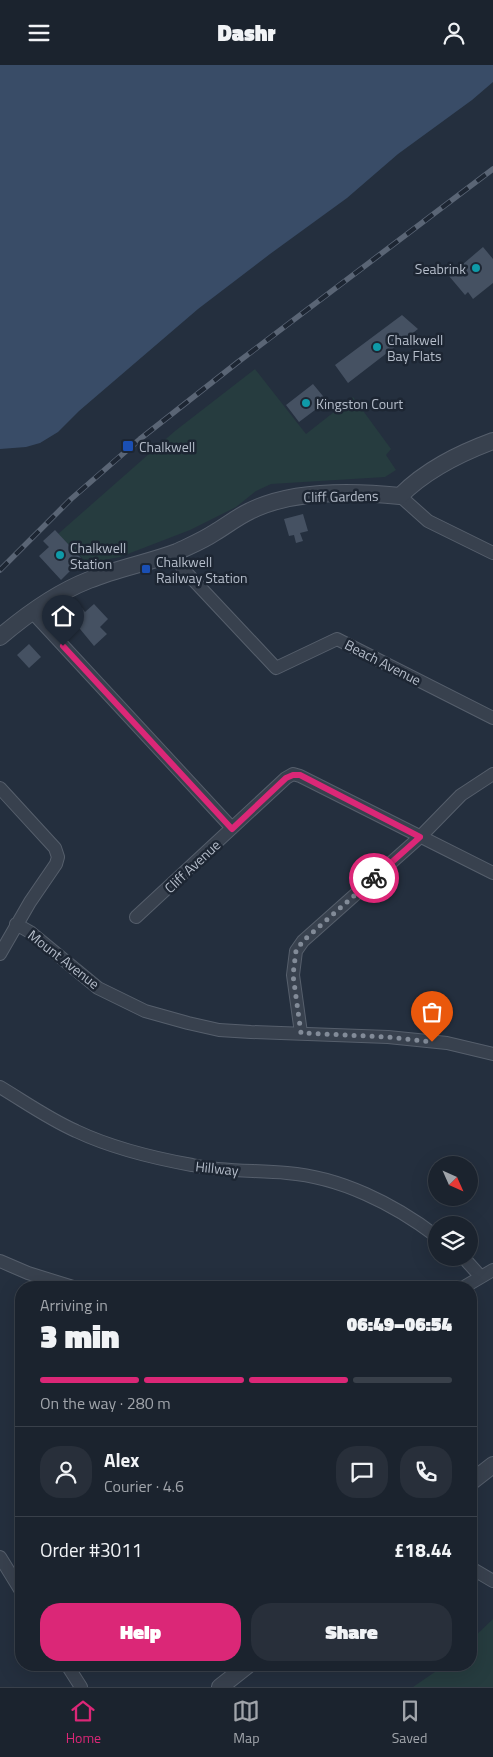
<!DOCTYPE html>
<html lang="en">
<head>
<meta charset="utf-8">
<style>
	:root { --surface:#1b232e; --page:#282f3a; --text:#f1f3f6; --muted:#a0a4aa; --line:#39404a; --accent:#db2777 }
	body { margin:0; font-family:"Titillium Web",sans-serif; background:var(--page); color:var(--text); height:100vh; display:flex; flex-direction:column; font-size:19px; white-space:nowrap }
	* { box-sizing:border-box; margin:0 }
	p { font-size:16px; color:var(--muted) }
	.icon { flex:none; width:28px; height:28px; fill:none; stroke:currentColor; stroke-width:2; stroke-linecap:round; stroke-linejoin:round }
	.map { position:relative; flex:1; overflow:hidden }
	.drawer { position:absolute; left:15px; top:1216px; width:462px; height:390px; display:flex; flex-direction:column; background:var(--surface); border-radius:20px; box-shadow:0 5px 20px #0002,0 0 0 1px var(--line) }
	.drawer>* { flex:none }
	.needle { width:32px; rotate:135deg }
	.controls { position:absolute; left:428px; top:1091px; display:grid; gap:10px }
	.controls a { display:grid; place-items:center; width:50px; height:50px; border-radius:50%; background:var(--surface); box-shadow:0 5px 20px #0002,0 0 0 1px var(--line); font-size:25px }
	.pin { position:absolute; display:grid; place-items:center; width:42px; height:42px; color:#fff; margin:-51px -21px; border-radius:50% 50% 50% 0; rotate:-45deg; box-shadow:0 0 5px #0007 }
	.pin .icon { rotate:45deg }
	.courier { position:absolute; display:grid; place-items:center; width:50px; height:50px; margin:-25px; border:4px solid #db2777; border-radius:50%; background:#fff; color:#222; box-shadow:0 1px 6px #0007 }
	.head em { font-style:normal; font-weight:800 }
	.head div { display:flex; flex-direction:column-reverse }
	.head { display:flex; align-items:center; justify-content:space-between; height:85px; padding:0 25px }
	h1 { font-size:32px; font-weight:800; line-height:38px }
	.bar { display:grid; grid-template-columns:repeat(4,1fr); gap:8px 5px; align-content:center; height:60px; padding:0 25px }
	.bar i { height:6px; border-radius:4px; background:var(--line) }
	.bar .on { background:var(--accent) }
	.bar p { grid-column:span 4 }
	.line { display:flex; align-items:center; gap:12px; padding:0 25px; border-top:1px solid var(--line) }
	.line div { flex:1 }
	.round { display:grid; place-items:center; flex:none; width:52px; height:52px; border-radius:20px; background:var(--page) }
	.cta { display:flex; gap:10px; margin-top:auto; padding:10px 25px }
	.cta a { flex:1; height:58px; border-radius:20px; background:var(--accent); color:#fff; font-size:20px; font-weight:800; line-height:58px; text-align:center }
	.cta a+a { background:var(--page); color:var(--text) }
	header { display:flex; justify-content:space-between; align-items:center; height:65px; padding:0 25px; background:var(--surface); font-size:22px; font-weight:800 }
	.dock { display:flex; justify-content:space-around; align-items:center; height:70px; border-top:1px solid var(--line); background:var(--surface); font-size:14px; color:var(--muted) }
	.dock a { display:grid; justify-items:center; gap:2px }
	.dock .on { color:var(--accent) }
	.map>svg:first-child { display:block }
	.green { fill:#263c3f }
	.water { fill:#394c67 }
	.building { fill:#455162 }
	.lines { fill:none; stroke-linecap:round; stroke-linejoin:round }
	.minor-casing { stroke:#565f6c; stroke-width:14 }
	.tertiary-casing { stroke:#565f6c; stroke-width:18 }
	.minor { stroke:#38414e; stroke-width:12 }
	.tertiary { stroke:#38414e; stroke-width:16 }
	.rail-casing { stroke:#5a6575; stroke-width:5.5 }
	.rail { stroke:#1d2633; stroke-width:4; stroke-dasharray:11; stroke-linecap:butt }
	.done { stroke:#828b98; stroke-width:5; stroke-dasharray:0 9 }
	.route { stroke:#db2777; stroke-width:6 }
	.culture-dot { fill:#0f9aa8; stroke:#1d2633; stroke-width:2 }
	.transit-dot { fill:#1a4fb4; stroke:#1d2633; stroke-width:2 }
	.labels { text-anchor:middle; dominant-baseline:central; stroke-width:5; stroke-linejoin:round; paint-order:stroke }
	.poi-label { font-size:14px; fill:#b4bcc9; stroke:#1d2633; text-anchor:start }
	.street-label { font-size:14px; fill:#b4bcc9; stroke:#1d2633 }
</style>
</head>
<body>
<header><svg class="icon" aria-label="menu" viewBox="0 0 24 24"><path d="M4 6h16M4 12h16M4 18h16"/></svg>Dashr<svg class="icon" aria-label="person" viewBox="0 0 24 24"><circle cx="12" cy="8" r="4"/><path d="M4 21q1-7 8-7t8 7"/></svg></header>
<div class="map">
<svg width="493" height="1622" viewBox="0 0 493 1622">
	<rect width="100%" height="100%" fill="#242f3e"/>
	<!-- green -->
	<path class="green" d="M255 304 306 369 353 332 391 384 386 390 396 405 385 412 271 419 256 426 236 442 190 465 120 492 87 498 58 469 175 366Z
		M493 1554V1622H413L445 1600H471V1575Z"/>
	<!-- water -->
	<path class="water" d="M0 0H493V17L472 35 398 89 347 133 270 189 198 244 79 346 58 367 40 378 26 382 0 384Z"/>
	<!-- building -->
	<path class="building" d="M483 182 493 194V218L473 234 468 227 465 230 449 211Z
		M402 250 418 264 348 318 335 300Z
		M313 319 327 336 299 357 286 340Z
		M303 449 308 466 300 468 303 476 296 478 294 470 289 471 284 454Z
		M55 465 82 494 61 515 39 491 49 482 43 476Z
		M94 539 108 554 100 562 107 569 94 581 71 553 82 543 85 547Z
		M29 579 41 592 29 603 17 590Z"/>
	<g class="lines">
		<!-- minor casing -->
		<g class="minor-casing">
			<path id="minor" d="M400 431 428 456 493 488
				M175 487 183 504 276 603 337 574 493 653
				M31 546 232 763
				M0 723 55 783 58 792 56 799 30 837 0 889
				M136 852 286 713 293 709 300 711 493 808
				M16 859 30 867 98 923 145 946 188 958 219 965 251 967 388 972 447 978 493 989
				M301 968 293 910 296 886 303 876 420 772 461 730 493 709
				M0 1022C25 1037 49 1054 76 1066 112 1083 153 1093 192 1100 223 1107 256 1105 287 1108 340 1112 394 1139 436 1171
				M463 1192 481 1212
				M0 1196 28 1208 73 1222
				M464 1222 493 1205
				M0 1492 21 1526
				M471 1503 493 1516
				M67 1600 81 1622"/>
		</g>
		<!-- tertiary casing -->
		<g class="tertiary-casing">
			<path id="tertiary" d="M0 572C27 549 56 528 89 515 118 503 148 498 177 487 189 481 202 476 214 468 226 461 237 452 250 446 292 425 353 426 400 431 426 405 458 389 493 376
				M471 1417 493 1400
				M220 1622 248 1600"/>
		</g>
		<!-- minor -->
		<use href="#minor" class="minor"/>
		<!-- tertiary -->
		<use href="#tertiary" class="tertiary"/>
		<!-- rail casing -->
		<g class="rail-casing">
			<path id="rail" d="M0 505 71 434 140 374 238 297 493 104"/>
		</g>
		<!-- rail -->
		<use href="#rail" class="rail"/>
	</g>
	<g class="lines">
		<!-- done -->
		<path class="done" d="M374 813 303 876 296 886 293 910 301 968 388 972 432 977"/>
		<!-- route -->
		<path class="route" d="M63 581 232 764 286 713 293 710H300L420 772 374 813"/>
	</g>
	<!-- markers -->
	<g class="culture-dot">
		<circle cx="476" cy="203" r="5"/>
		<circle cx="377" cy="282" r="5"/>
		<circle cx="306" cy="338" r="5"/>
		<circle cx="60" cy="490" r="5"/>
	</g>
	<g class="transit-dot">
		<rect x="122" y="375" width="12" height="12" rx="2.5"/>
		<rect x="141" y="499" width="10" height="10" rx="2.5"/>
	</g>
	<g class="labels">
		<!-- poi labels -->
		<g class="poi-label">
			<text x="466" y="203" text-anchor="end">Seabrink</text>
			<text x="387" y="274">Chalkwell<tspan x="387" dy="16">Bay Flats</tspan></text>
			<text x="316" y="338">Kingston Court</text>
			<text x="139" y="381">Chalkwell</text>
			<text x="70" y="482">Chalkwell<tspan x="70" dy="16">Station</tspan></text>
			<text x="156" y="496">Chalkwell<tspan x="156" dy="16">Railway Station</tspan></text>
		</g>
		<!-- street labels -->
		<g class="street-label">
			<text transform="translate(341 431) rotate(-1)">Cliff Gardens</text>
			<text transform="translate(383 597) rotate(27)">Beach Avenue</text>
			<text transform="translate(192 801) rotate(-43)">Cliff Avenue</text>
			<text transform="translate(64 894) rotate(38)">Mount Avenue</text>
			<text transform="translate(217 1103) rotate(6)">Hillway</text>
		</g>
	</g>
</svg>
<div class="controls">
<a><svg class="needle" viewBox="-14 -14 28 28"><path d="M0-13l5 13h-10z" fill="#e53935"/><path d="M0 13l5-13h-10z" fill="#a0a4aa"/></svg></a>
<a><svg class="icon" aria-label="layers" viewBox="0 0 24 24"><path d="M12 4l9 5-9 5-9-5zM3 14l9 5 9-5"/></svg></a>
</div>
<div class="pin" style="left:432px;top:977px;background:#ea580c"><svg class="icon" aria-label="bag" viewBox="0 0 24 24"><path d="M5 8h14l-1 12H6zM9 8a3 3 0 0 1 6 0"/></svg></div>
<div class="pin" style="left:63px;top:581px;background:#1f2937"><svg class="icon" aria-label="home" viewBox="0 0 24 24"><path d="M3 11l9-7 9 7M6 9v11h12V9"/></svg></div>
<div class="courier" style="left:374px;top:813px"><svg class="icon" aria-label="bike" viewBox="0 0 24 24"><circle cx="6" cy="16" r="4"/><circle cx="18" cy="16" r="4"/><path d="M6 16l4-8h5l3 8M10 8l3 8H6M13 5h3"/></svg></div>
<section class="drawer">
<div class="head"><div><h1>3 min</h1><p>Arriving in</p></div><em>06:49–06:54</em></div>
<div class="bar"><i class="on"></i><i class="on"></i><i class="on"></i><i></i><p>On the way · 280 m</p></div>
<div class="line" style="height:90px"><a class="round"><svg class="icon" aria-label="person" viewBox="0 0 24 24"><circle cx="12" cy="8" r="4"/><path d="M4 21q1-7 8-7t8 7"/></svg></a><div><b>Alex</b><p>Courier · 4.6</p></div><a class="round"><svg class="icon" aria-label="chat" viewBox="0 0 24 24"><path d="M4 5h16v11H9l-5 4z"/></svg></a><a class="round"><svg class="icon" aria-label="phone" viewBox="0 0 24 24"><path d="M5 4h4l2 5-3 2q2 4 5 5l2-3 5 2v4C11 20 4 13 5 4z"/></svg></a></div>
<div class="line" style="height:65px"><div>Order #3011</div><b>£18.44</b></div>
<div class="cta"><a>Help</a><a>Share</a></div>
</section>
</div>
<nav class="dock">
<a class="on"><svg class="icon" aria-label="home" viewBox="0 0 24 24"><path d="M3 11l9-7 9 7M6 9v11h12V9"/></svg>Home</a>
<a><svg class="icon" aria-label="map" viewBox="0 0 24 24"><path d="M3 6l6-2 6 2 6-2v14l-6 2-6-2-6 2zM9 4v14M15 6v14"/></svg>Map</a>
<a><svg class="icon" aria-label="saved" viewBox="0 0 24 24"><path d="M7 4h10v16l-5-4-5 4z"/></svg>Saved</a>
</nav>
</body>
</html>
